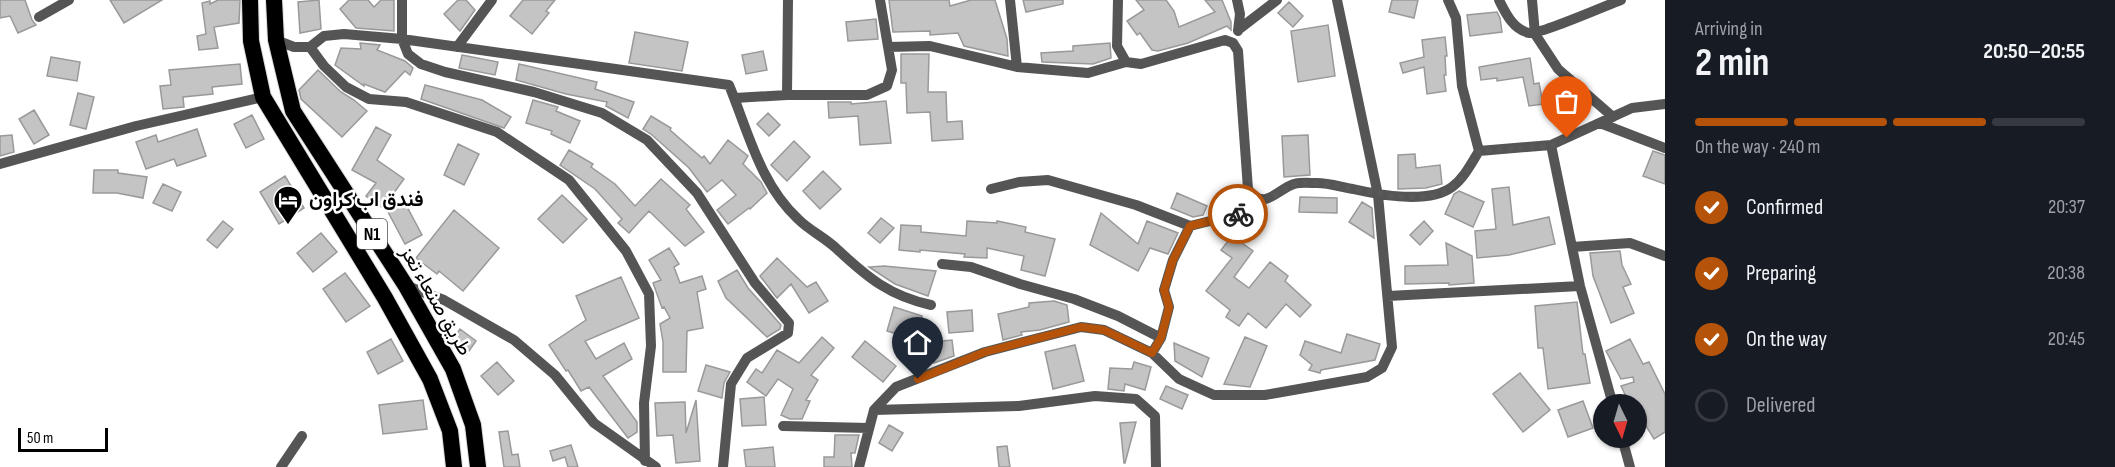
<!DOCTYPE html>
<html lang="en">
<head>
<meta charset="utf-8">
<style>
	:root { --surface:#171b24; --page:#242831; --text:#f1f3f6; --muted:#9ea1a6; --line:#363941; --accent:#b45309 }
	body { margin:0; font-family:"Sofia Sans Condensed",Vazirmatn,sans-serif; background:var(--page); color:var(--text); height:100vh; display:flex; flex-direction:column; font-size:22px; white-space:nowrap }
	* { box-sizing:border-box; margin:0 }
	p { font-size:20px; color:var(--muted) }
	.icon { flex:none; width:33px; height:33px; fill:none; stroke:currentColor; stroke-width:2; stroke-linecap:round; stroke-linejoin:round }
	.map { position:relative; flex:1; overflow:hidden }
	.details { display:flex; flex-direction:column; background:var(--surface); width:450px }
	.details>* { flex:none }
	.needle { width:39px; rotate:175deg }
	.controls { position:absolute; left:1593px; top:394px; display:grid; gap:12px }
	.controls a { display:grid; place-items:center; width:54px; height:54px; border-radius:50%; background:var(--surface); box-shadow:0 2px 4px #0004; font-size:30px }
	.scale { position:absolute; left:18px; bottom:15px; width:90px; box-sizing:border-box; padding-left:6px; border:3px solid #000; border-top:0; font-size:16px; line-height:21px; white-space:nowrap; color:#000; -webkit-text-stroke:4px #fff; paint-order:stroke }
	.pin { position:absolute; display:grid; place-items:center; width:51px; height:51px; color:#fff; margin:-62px -26px; border-radius:50% 50% 50% 0; rotate:-45deg; box-shadow:0 0 6px #0007 }
	.pin .icon { rotate:45deg }
	.courier { position:absolute; display:grid; place-items:center; width:60px; height:60px; margin:-30px; border:4px solid #b45309; border-radius:50%; background:#fff; color:#222; box-shadow:0 2px 8px #0007 }
	.overview em { font-style:normal; font-weight:700 }
	.overview div { display:flex; flex-direction:column-reverse }
	.overview { display:flex; align-items:center; justify-content:space-between; height:102px; padding:0 30px }
	h1 { font-size:39px; font-weight:700; line-height:45px }
	.bar { display:grid; grid-template-columns:repeat(4,1fr); gap:9px 6px; align-content:center; height:72px; padding:0 30px }
	.bar i { height:8px; border-radius:4px; background:var(--line) }
	.bar .selected { background:var(--accent) }
	.bar p { grid-column:span 4 }
	ol { padding:0 30px; list-style:none }
	li { display:flex; align-items:center; gap:18px; height:66px }
	li p { margin-inline-start:auto }
	li .icon { padding:6px; border-radius:50%; background:var(--accent); color:#fff; stroke-width:4 }
	li:last-child { color:var(--muted) }
	li i { width:33px; height:33px; border:3px solid var(--line); border-radius:50% }
	main { display:flex; flex:1; min-height:0 }
	.map>svg:first-child { display:block }
	.building { fill:#c4c4c4; stroke:#999; stroke-width:1.5 }
	.lines { fill:none; stroke-linecap:round; stroke-linejoin:round }
	.trunk-casing { stroke:#dbdbdb; stroke-width:18 }
	.minor { stroke:#555; stroke-width:10 }
	.trunk { stroke:#000; stroke-width:16 }
	.done { stroke:#595959; stroke-width:6; stroke-dasharray:0 10.8 }
	.route { stroke:#b45309; stroke-width:8 }
	.labels { text-anchor:middle; dominant-baseline:central; stroke-width:5; stroke-linejoin:round; paint-order:stroke }
	.shield { fill:#fff; stroke:#4c4c4c; stroke-width:1.5 }
	.shield-label { font-size:18px; font-weight:bold; fill:#000 }
	.poi-label { font-size:20px; font-weight:bold; fill:#000; stroke:#fff; text-anchor:start }
	.street-label { font-size:20px; fill:#000; stroke:#fff }
</style>
</head>
<body>
<main>
<div class="map">
<svg width="1665" height="467" viewBox="0 0 1665 467">
	<rect width="100%" height="100%" fill="#fff"/>
	<!-- building -->
	<path class="building" d="M0 0H25L32 20 36 25 18 33 10 16 0 18Z
		M110 0H162L124 23Z
		M218 0H240L239 23 214 27 218 48 199 50 197 36 206 34 202 3 210 1V4Z
		M319 0 321 29 300 33 298 2Z
		M349 0H368L374 7 381 0H394V31L356 28 340 9Z
		M458 0H466L475 10 460 31 444 14Z
		M523 0H555L546 11 549 13 532 34 510 16Z
		M889 0H949L950 6 971 0H995L1007 39 1008 56 964 46 958 33 930 35V31L893 32Z
		M1023 0H1063V4L1026 12Z
		M1136 0H1166L1174 11 1179 27 1215 12 1205 0H1222L1231 22V30L1227 26 1188 43 1158 51 1152 50 1140 33 1137 35 1127 21 1144 10Z
		M1392 0H1418L1414 18 1389 12Z
		M1289 2 1303 16 1293 27 1278 13Z
		M1497 12 1500 18 1502 32 1470 36 1467 15Z
		M876 19 878 39 848 41 846 22Z
		M1328 25 1335 76 1298 82 1291 31Z
		M635 32 688 42 682 71 629 63Z
		M1445 37 1447 56H1445L1446 75H1444L1446 91 1427 94 1424 67 1403 73 1400 63 1424 57 1422 40Z
		M360 43 380 45 377 50 405 61 413 68 410 75 405 71 385 92 364 84V86L335 65 341 48 361 49Z
		M1110 43 1111 58 1093 64 1042 62 1041 53 1073 51V46Z
		M763 51 767 70 746 74 742 55Z
		M901 54H929L928 92H946L947 122 962 121 963 139 932 141 930 112 907 113 906 83H901Z
		M462 55 498 62 495 75 459 68Z
		M51 57 80 62 77 81 47 76Z
		M1530 58 1534 84 1539 83 1543 104 1529 106 1523 77 1497 81V78L1481 80 1479 67Z
		M240 64 242 84 212 87 213 94 183 97 184 107 163 109 160 86 171 85 169 70Z
		M519 64 597 82 595 89 634 102 628 118 606 106 607 102 566 94 516 80Z
		M318 70 341 92 354 100 367 111 342 137 301 99 299 90Z
		M425 85 482 100 511 117 504 128 421 99Z
		M78 93 94 97 86 129 70 125Z
		M533 100 558 107 556 111 580 121 570 143 551 134 552 131 526 123Z
		M886 101 891 143 860 145 858 116 829 118 828 102H851V104Z
		M34 110 49 135 34 144 19 119Z
		M768 113 780 125 769 136 757 124Z
		M252 115 264 139 246 148 234 124Z
		M651 116 671 128 670 130 702 158 704 156 710 164 728 140 748 156 743 164 761 182 767 193 750 209 749 208 728 224 717 210 736 195 722 180 707 192 689 168 652 135 643 129Z
		M376 127 391 135 377 160 404 179 383 208 366 196 376 183 352 170Z
		M197 129 206 156 177 166 174 159 146 169 136 142 156 135 158 142Z
		M12 135 14 152 0 156V136Z
		M1308 135 1310 175 1284 177 1282 136Z
		M794 141 810 157 787 181 771 165Z
		M458 144 479 154 464 185 444 175Z
		M569 150 593 164 591 167 615 184 635 206 661 179 690 205 686 209 704 232 685 246 649 211 629 233 618 223 622 219 595 189 560 165Z
		M1653 151 1665 155V184L1643 176Z
		M1415 154 1416 168 1440 165 1442 184 1426 188 1398 189V155Z
		M94 170H118V173L147 177 143 198 117 193H93Z
		M823 171 841 189 820 209 803 191Z
		M285 176 304 208 279 224 260 192Z
		M163 184 181 192 172 211 153 203Z
		M1509 187 1513 225 1549 217 1555 244 1509 255 1477 258 1475 231 1496 229 1492 189Z
		M1459 191 1484 202 1473 227 1445 214 1454 194Z
		M1177 193 1207 206 1203 215 1193 217 1171 208Z
		M562 195 587 219 563 243 538 219Z
		M1300 197 1337 198V213L1299 212Z
		M404 201 422 235 405 244 387 210Z
		M1362 202 1372 208 1374 238 1349 222Z
		M454 210 499 248 463 291 439 271 437 274 416 258Z
		M1101 213 1138 244 1147 221 1178 233 1168 254 1150 248 1138 271 1090 245Z
		M881 218 894 228 880 243 868 233Z
		M223 221 233 229 217 248 207 240Z
		M967 221 997 223V221L1026 227 1025 232 1055 239 1045 276 1021 270 1024 256 987 248V258L964 257 965 254 920 250V252L899 250 901 225 921 226V232L966 236Z
		M1424 221 1433 231 1420 245 1410 235Z
		M321 233 337 252 313 272 297 253Z
		M1232 236 1253 251 1234 277 1249 288 1270 262 1288 276 1285 281 1311 305 1300 317 1286 304 1266 328 1248 313 1239 326 1226 317 1230 310 1206 291 1232 258 1221 250Z
		M1446 243 1472 256 1474 283 1449 285V283L1405 284V266L1448 265Z
		M669 248 679 264 674 267 680 283 702 276 706 289 697 292 703 328 687 331 686 372H663V342L660 324 670 318 664 307 662 308 653 283 661 280 649 260Z
		M1620 251 1622 265 1631 284 1623 287 1634 313 1611 323 1593 276 1590 253Z
		M777 258 807 287 816 282 828 301 809 313 791 284 777 298 760 276Z
		M884 266 936 271 928 296 895 284 869 267Z
		M737 270 748 288 781 325 780 329 767 337 726 298 718 281Z
		M345 273 370 306 346 322 323 289Z
		M621 277 639 318 585 341 596 359 624 343 632 359 603 376 637 422V432L628 438 589 387 581 391 568 370 566 371 549 345 586 320 576 296Z
		M1054 301 1067 305 1069 322 1040 330 1021 332 1022 335 1003 340 998 314 1029 307V303Z
		M1577 302 1583 354H1585L1590 383 1548 389 1543 348H1538L1535 306Z
		M894 307 922 316 914 339 887 331Z
		M972 310 973 331 949 333 947 312Z
		M460 329 476 341 469 351 453 339Z
		M1347 334 1380 344 1375 360 1321 370 1320 373 1309 370 1312 365 1300 355 1305 341 1341 353Z
		M822 337 834 348 811 375 818 380 806 400 810 401 802 419H790L781 415 793 389 778 379 766 396 747 382 756 369 762 373 777 350 799 363Z
		M1245 337 1267 346 1250 387 1224 384Z
		M391 339 403 361 378 374 367 352Z
		M1630 339 1643 364 1649 362 1665 394V432L1654 439 1643 421 1636 424V405H1630L1621 386 1634 382 1633 377 1621 379 1606 351Z
		M952 340 954 356 934 363 932 342Z
		M865 341 896 366 883 382 852 357Z
		M1174 343 1209 358 1202 377 1175 361Z
		M1075 345 1084 381 1053 389 1045 352Z
		M497 362 514 381 498 395 481 376Z
		M1134 362 1151 367 1145 390 1125 384 1124 391 1108 389 1110 368 1132 369Z
		M706 365 730 372 724 383 722 398 698 391Z
		M1520 373 1550 410 1523 432 1493 394Z
		M1166 386 1188 395 1182 409 1160 399Z
		M764 397 766 425 742 426 740 399Z
		M423 400 427 429 383 434 379 405Z
		M696 400 700 461 676 463 673 435 657 436 655 403 685 402 686 433Z
		M1583 401 1593 428 1568 437 1558 410Z
		M1136 422 1125 463H1124L1120 423Z
		M889 425 903 433 892 451 879 443Z
		M508 431 512 455 518 454 520 467H504L499 432Z
		M835 435H859L855 453H851L852 467H824V457H834Z
		M571 445 578 467H568L565 457 553 461 550 451Z
		M1007 446 1010 467H999L997 447Z
		M773 447 775 467H746L744 450Z"/>
	<g class="lines">
		<!-- trunk casing -->
		<g class="trunk-casing">
			<path id="trunk" d="M250 0 251 41 263 97 385 298 430 379 450 431 454 467
				M274 0 276 40 293 111 406 286 453 369 473 425 478 467"/>
		</g>
		<!-- minor -->
		<path class="minor" d="M402 0V39L408 54 421 64 445 72 534 92 602 113 647 140 697 193 755 283 789 323 788 333 747 358 731 384 723 467
			M1010 0 1017 67
			M1118 0 1117 46 1126 62
			M1237 0 1240 14 1238 31
			M1448 0 1456 18 1462 86 1479 151
			M1499 0C1506 14 1513 29 1529 33 1539 35 1607 5 1621 0
			M1532 0 1535 34 1558 69 1613 117
			M39 17 69 0
			M1238 30 1277 0
			M276 40 294 47H310L324 36 344 34 402 39 729 85C748 131 760 184 798 219 810 231 826 238 838 250 868 278 890 296 931 305
			M310 47 324 66 346 87 369 99 406 102 497 132 569 180 626 251 649 294 651 346 644 403 645 461
			M457 47 492 0
			M888 47 930 46 1017 67 1088 73 1126 62 1141 64 1225 40 1233 43 1238 51 1248 189C1264 212 1276 190 1294 184 1301 182 1310 183 1317 183 1329 183 1341 187 1353 189 1379 195 1429 204 1452 187 1464 178 1471 164 1479 151L1551 145 1632 108 1665 104
			M787 95 788 0
			M735 98 787 95H867L887 86 892 70 880 0
			M1600 123 1665 148
			M1551 145 1580 286 1613 405
			M0 164 136 126 263 97
			M991 189 1019 182 1048 180 1136 205 1190 226
			M1572 247 1630 243 1665 256
			M942 264 971 267 1020 284 1074 299 1118 316 1161 338
			M407 286 444 300 514 340 555 375 594 423 656 467
			M1388 296 1580 286
			M1152 353 1161 338 1169 307 1164 290 1173 260 1190 226 1242 213 1260 199
			M874 410 896 387 985 352 1081 327 1104 330 1152 353 1179 379 1214 395H1265L1367 377 1382 368 1392 347 1378 195 1337 0
			M783 426 869 428
			M1622 438 1630 467
			M281 467 302 436
			M859 467 874 410 1019 406 1095 396 1136 399 1155 416 1156 467"/>
		<!-- trunk -->
		<use href="#trunk" class="trunk"/>
	</g>
	<g class="lines">
		<!-- done -->
		<path class="done" d="M1238 214C1246 211 1251 205 1257 201 1261 199 1266 200 1270 198 1280 194 1287 185 1298 183 1339 179 1417 213 1451 188 1464 179 1471 164 1479 151L1551 146 1567 138"/>
		<!-- route -->
		<path class="route" d="M918 379 985 352 1081 327 1104 330 1152 353 1161 338 1169 307 1164 290 1173 260 1190 226 1238 214"/>
	</g>
	<!-- icons -->
	<defs>
		<g id="hotel-pin" transform="scale(1.5)"><path d="M0 17L-7.5 6A9.5 9.5 0 1 1 7.5 6Z" fill="#000" stroke="#fff"/><path d="M-6-4.5h1.5V1H6V5H4.5V3h-9V5H-6ZM-4 0a1.8 1.8 0 1 1 3.6 0ZM.5 0V-2.5h3Q6-2.5 6 0Z" fill="#fff"/></g>
	</defs>
	<g fill-rule="evenodd">
		<use href="#hotel-pin" x="288" y="200"/>
	</g>
	<g class="labels">
		<!-- shield labels -->
		<rect class="shield" x="357" y="219" width="30" height="30" rx="4.5"/>
		<g class="shield-label">
			<text x="372" y="234">N1</text>
		</g>
		<!-- poi labels -->
		<g class="poi-label">
			<text x="309" y="200">فندق اب كراون</text>
		</g>
		<!-- street labels -->
		<g class="street-label">
			<text transform="translate(436 301) rotate(60)">طريق صنعاء تعز</text>
		</g>
	</g>
</svg>
<div class="controls">
<a><svg class="needle" viewBox="-14 -14 28 28"><path d="M0-13l5 13h-10z" fill="#e53935"/><path d="M0 13l5-13h-10z" fill="#9ea1a6"/></svg></a>
</div>
<div class="scale">50 m</div>
<div class="pin" style="left:1567px;top:138px;background:#ea580c"><svg class="icon" aria-label="bag" viewBox="0 0 24 24"><path d="M5 8h14l-1 12H6zM9 8a3 3 0 0 1 6 0"/></svg></div>
<div class="pin" style="left:918px;top:379px;background:#1f2937"><svg class="icon" aria-label="home" viewBox="0 0 24 24"><path d="M3 11l9-7 9 7M6 9v11h12V9"/></svg></div>
<div class="courier" style="left:1238px;top:214px"><svg class="icon" aria-label="bike" viewBox="0 0 24 24"><circle cx="6" cy="16" r="4"/><circle cx="18" cy="16" r="4"/><path d="M6 16l4-8h5l3 8M10 8l3 8H6M13 5h3"/></svg></div>
</div>
<section class="details">
<div class="overview"><div><h1>2 min</h1><p>Arriving in</p></div><em>20:50–20:55</em></div>
<div class="bar"><i class="selected"></i><i class="selected"></i><i class="selected"></i><i></i><p>On the way · 240 m</p></div>
<ol>
<li><svg class="icon" aria-label="check" viewBox="0 0 24 24"><path d="M5 12l5 5 9-10"/></svg>Confirmed<p>20:37</p></li>
<li><svg class="icon" aria-label="check" viewBox="0 0 24 24"><path d="M5 12l5 5 9-10"/></svg>Preparing<p>20:38</p></li>
<li><svg class="icon" aria-label="check" viewBox="0 0 24 24"><path d="M5 12l5 5 9-10"/></svg>On the way<p>20:45</p></li>
<li><i></i>Delivered</li>
</ol>
</section>
</main>
</body>
</html>
